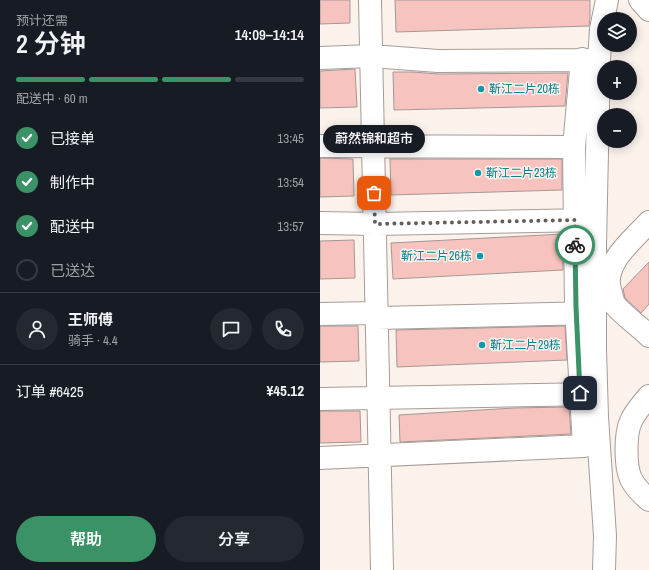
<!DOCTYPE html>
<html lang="zh">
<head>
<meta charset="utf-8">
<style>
	:root { --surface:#171b24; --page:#242831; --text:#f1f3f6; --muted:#9ea1a6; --line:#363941; --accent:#3b9267 }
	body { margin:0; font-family:"Archivo Narrow","Noto Sans SC",sans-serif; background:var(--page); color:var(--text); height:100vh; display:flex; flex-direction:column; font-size:15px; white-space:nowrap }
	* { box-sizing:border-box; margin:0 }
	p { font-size:13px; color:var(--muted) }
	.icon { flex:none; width:22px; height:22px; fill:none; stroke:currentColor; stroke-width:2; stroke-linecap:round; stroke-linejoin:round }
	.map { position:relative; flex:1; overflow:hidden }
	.panel { display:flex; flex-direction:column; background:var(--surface); width:320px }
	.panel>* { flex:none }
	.tools { position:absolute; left:277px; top:12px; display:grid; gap:8px }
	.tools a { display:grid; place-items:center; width:40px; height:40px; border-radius:50%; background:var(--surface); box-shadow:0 2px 10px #0003; font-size:20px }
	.pin { position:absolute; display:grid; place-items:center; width:34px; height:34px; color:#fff; margin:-17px; border-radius:8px; box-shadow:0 2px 6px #0006 }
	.courier { position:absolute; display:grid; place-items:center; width:40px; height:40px; margin:-20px; border:3px solid #3b9267; border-radius:50%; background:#fff; color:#222; box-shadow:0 1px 5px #0007 }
	.bubble { position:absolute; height:28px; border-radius:14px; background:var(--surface); box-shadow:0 2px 10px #0003; font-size:13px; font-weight:600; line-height:28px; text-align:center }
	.head em { font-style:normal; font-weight:600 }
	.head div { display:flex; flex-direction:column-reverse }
	.head { display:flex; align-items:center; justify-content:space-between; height:68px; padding:0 16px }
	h1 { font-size:26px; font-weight:600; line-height:30px }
	.bar { display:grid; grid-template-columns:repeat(4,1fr); gap:6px 4px; align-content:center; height:48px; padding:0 16px }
	.bar i { height:5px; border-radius:3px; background:var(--line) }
	.bar .current { background:var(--accent) }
	.bar p { grid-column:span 4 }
	.line { display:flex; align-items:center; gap:10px; padding:0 16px; border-top:1px solid var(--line) }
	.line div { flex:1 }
	.round { display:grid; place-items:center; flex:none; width:42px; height:42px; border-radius:21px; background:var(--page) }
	ol { padding:0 16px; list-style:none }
	li { display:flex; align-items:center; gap:12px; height:44px }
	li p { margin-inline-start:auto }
	li .icon { padding:4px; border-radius:50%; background:var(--accent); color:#fff; stroke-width:4 }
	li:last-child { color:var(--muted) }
	li i { width:22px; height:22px; border:2px solid var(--line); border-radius:50% }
	.cta { display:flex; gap:8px; margin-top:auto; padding:8px 16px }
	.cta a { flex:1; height:46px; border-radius:24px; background:var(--accent); color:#fff; font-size:16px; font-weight:600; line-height:46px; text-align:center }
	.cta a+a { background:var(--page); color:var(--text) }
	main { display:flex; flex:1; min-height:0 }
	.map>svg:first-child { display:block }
	.building { fill:#f7c3be; stroke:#a39896 }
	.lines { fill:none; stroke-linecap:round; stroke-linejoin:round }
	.minor-casing { stroke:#a69c97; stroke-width:24 }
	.minor { stroke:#fff; stroke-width:22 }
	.done { stroke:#645e5b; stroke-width:4; stroke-dasharray:0 7.2 }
	.route { stroke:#3b9267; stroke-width:5 }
	.culture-dot { fill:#0f9aa8; stroke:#fcf2ec; stroke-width:1.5 }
	.labels { text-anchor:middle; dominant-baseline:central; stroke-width:3; stroke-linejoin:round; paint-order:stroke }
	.culture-label { font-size:12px; fill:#0d838f; stroke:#fcf2ec; text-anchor:start }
</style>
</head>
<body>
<main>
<section class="panel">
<div class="head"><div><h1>2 分钟</h1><p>预计还需</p></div><em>14:09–14:14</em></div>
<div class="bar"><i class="current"></i><i class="current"></i><i class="current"></i><i></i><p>配送中 · 60 m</p></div>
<ol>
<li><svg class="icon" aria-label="check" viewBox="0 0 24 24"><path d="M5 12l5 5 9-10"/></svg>已接单<p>13:45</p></li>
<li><svg class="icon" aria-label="check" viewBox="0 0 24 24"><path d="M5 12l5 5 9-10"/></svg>制作中<p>13:54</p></li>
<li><svg class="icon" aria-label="check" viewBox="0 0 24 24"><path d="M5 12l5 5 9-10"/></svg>配送中<p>13:57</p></li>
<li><i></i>已送达</li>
</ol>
<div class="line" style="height:72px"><a class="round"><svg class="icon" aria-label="person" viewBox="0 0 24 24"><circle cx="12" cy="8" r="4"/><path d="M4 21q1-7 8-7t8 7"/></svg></a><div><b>王师傅</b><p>骑手 · 4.4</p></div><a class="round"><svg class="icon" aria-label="chat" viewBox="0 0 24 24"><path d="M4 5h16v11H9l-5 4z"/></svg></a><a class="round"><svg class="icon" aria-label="phone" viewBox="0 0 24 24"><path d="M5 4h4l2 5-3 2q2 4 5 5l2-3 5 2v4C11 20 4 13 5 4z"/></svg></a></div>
<div class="line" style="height:52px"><div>订单 #6425</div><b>¥45.12</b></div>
<div class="cta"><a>帮助</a><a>分享</a></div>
</section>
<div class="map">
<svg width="329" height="570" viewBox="0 0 329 570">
	<rect width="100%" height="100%" fill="#fcf2ec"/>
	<!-- building -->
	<path class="building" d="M0 0H30V23L0 24Z
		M75 0H270V18L269 26 76 32Z
		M35 69 37 107 0 108V71Z
		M73 72H93L118 74 248 73 245 106 74 110Z
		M0 158 33 159 34 196 0 197Z
		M70 159H242V190L71 195Z
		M243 234V270L73 279 71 243Z
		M34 240 35 278 0 279V241Z
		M329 262V304L321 313 305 298 303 289Z
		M0 326H38L39 361 0 362Z
		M245 326 247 360 77 367 76 330Z
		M249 407 251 434 80 442 79 415 194 408Z
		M0 411H40L41 442 0 443Z"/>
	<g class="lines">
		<!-- minor casing -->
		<g class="minor-casing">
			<path id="minor" d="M50 0 62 570
				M320 0 329 10
				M0 58 51 56 118 61 277 60
				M0 146 254 147
				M329 222C312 241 280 265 291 293 292 297 293 302 295 305 304 316 319 326 329 336
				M0 223 55 224 269 220
				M0 314 57 313
				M57 318 271 313
				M329 396C323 403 315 412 311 421 305 434 305 466 311 479 315 487 322 494 329 500
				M0 399 275 394
				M0 458 264 446 256 307 254 147 262 59
				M284 570 285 536 277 417 275 349V244L279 60 281 29 287 0"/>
		</g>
		<!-- minor -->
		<use href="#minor" class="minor"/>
	</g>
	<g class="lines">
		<!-- done -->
		<path class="done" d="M54 193 55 224 255 220V245"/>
		<!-- route -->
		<path class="route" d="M255 245 256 307 260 393"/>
	</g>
	<!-- markers -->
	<g class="culture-dot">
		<circle cx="161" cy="89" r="4"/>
		<circle cx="158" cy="173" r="4"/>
		<circle cx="160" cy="256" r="4"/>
		<circle cx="162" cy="345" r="4"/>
	</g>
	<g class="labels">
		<!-- culture labels -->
		<g class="culture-label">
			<text x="169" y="89">靳江二片20栋</text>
			<text x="166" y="173">靳江二片23栋</text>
			<text x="152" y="256" text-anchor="end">靳江二片26栋</text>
			<text x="170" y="345">靳江二片29栋</text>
		</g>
	</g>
</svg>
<div class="tools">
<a><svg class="icon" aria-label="layers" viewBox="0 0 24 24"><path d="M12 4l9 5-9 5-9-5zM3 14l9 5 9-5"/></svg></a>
<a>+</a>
<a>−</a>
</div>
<div class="pin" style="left:54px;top:193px;background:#ea580c"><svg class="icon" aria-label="bag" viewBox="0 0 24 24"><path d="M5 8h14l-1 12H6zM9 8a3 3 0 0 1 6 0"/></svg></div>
<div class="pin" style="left:260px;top:393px;background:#1f2937"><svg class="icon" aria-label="home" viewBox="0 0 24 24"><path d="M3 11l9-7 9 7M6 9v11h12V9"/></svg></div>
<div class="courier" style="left:255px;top:245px"><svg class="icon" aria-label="bike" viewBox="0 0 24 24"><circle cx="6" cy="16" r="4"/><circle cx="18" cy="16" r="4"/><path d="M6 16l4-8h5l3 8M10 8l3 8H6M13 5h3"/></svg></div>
<div class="bubble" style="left:3px;top:125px;width:102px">蔚然锦和超市</div>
</div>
</main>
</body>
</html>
